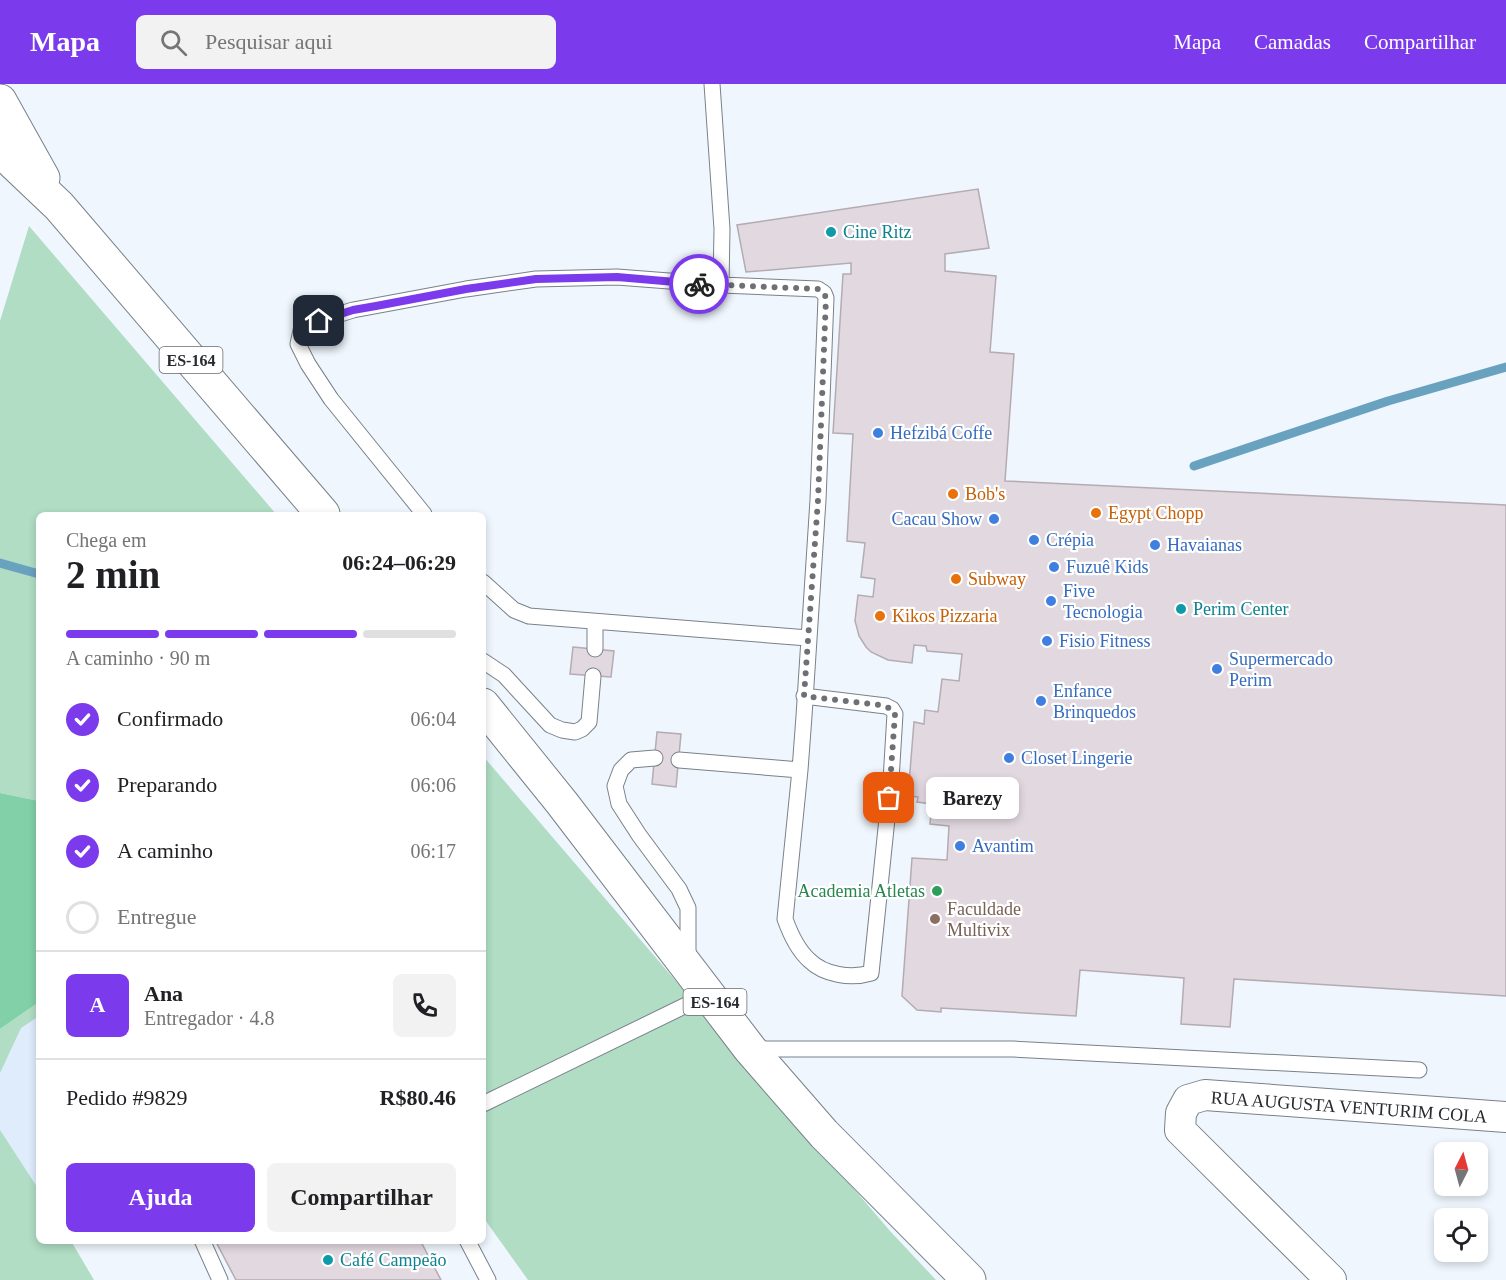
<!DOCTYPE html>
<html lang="pt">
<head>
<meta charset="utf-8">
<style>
	:root { --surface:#fff; --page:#f2f2f2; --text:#202124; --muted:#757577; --line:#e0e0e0; --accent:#7c3aed }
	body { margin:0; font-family:Georgia,serif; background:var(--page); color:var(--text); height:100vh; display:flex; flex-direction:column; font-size:22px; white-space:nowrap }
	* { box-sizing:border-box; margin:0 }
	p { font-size:20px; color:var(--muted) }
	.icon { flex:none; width:33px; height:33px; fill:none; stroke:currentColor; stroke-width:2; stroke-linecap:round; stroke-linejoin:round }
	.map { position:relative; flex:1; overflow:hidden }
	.drawer { position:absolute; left:36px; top:428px; width:450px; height:732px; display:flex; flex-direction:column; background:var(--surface); border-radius:9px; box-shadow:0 3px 9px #0003 }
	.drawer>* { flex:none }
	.needle { width:39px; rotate:6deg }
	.buttons { position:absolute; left:1434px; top:1058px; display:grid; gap:12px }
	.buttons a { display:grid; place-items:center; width:54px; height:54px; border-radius:9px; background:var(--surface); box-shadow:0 3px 9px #0003; font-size:30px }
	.pin { position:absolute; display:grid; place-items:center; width:51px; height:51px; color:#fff; margin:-26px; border-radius:12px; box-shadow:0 3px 9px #0006 }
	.courier { position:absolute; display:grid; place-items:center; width:60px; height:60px; margin:-30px; border:4px solid #7c3aed; border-radius:50%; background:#fff; color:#222; box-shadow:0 2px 8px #0007 }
	.bubble { position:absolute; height:42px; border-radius:9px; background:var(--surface); box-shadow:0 3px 9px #0003; font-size:20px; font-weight:600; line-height:42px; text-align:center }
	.head em { font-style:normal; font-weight:600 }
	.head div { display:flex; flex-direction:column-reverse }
	.head { display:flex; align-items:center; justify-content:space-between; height:102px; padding:0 30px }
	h1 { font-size:39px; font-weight:600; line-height:45px }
	.bar { display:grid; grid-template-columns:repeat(4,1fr); gap:9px 6px; align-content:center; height:72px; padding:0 30px }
	.bar i { height:8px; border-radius:4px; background:var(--line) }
	.bar .selected { background:var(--accent) }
	.bar p { grid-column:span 4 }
	.line { display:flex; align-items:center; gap:15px; padding:0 30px; border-top:2px solid var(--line) }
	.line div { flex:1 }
	.round { display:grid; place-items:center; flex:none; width:63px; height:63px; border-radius:9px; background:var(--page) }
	ol { padding:0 30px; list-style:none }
	li { display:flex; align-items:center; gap:18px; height:66px }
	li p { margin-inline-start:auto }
	li .icon { padding:6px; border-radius:50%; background:var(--accent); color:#fff; stroke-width:4 }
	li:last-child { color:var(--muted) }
	li i { width:33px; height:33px; border:3px solid var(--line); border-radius:50% }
	.cta { display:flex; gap:12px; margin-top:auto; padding:12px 30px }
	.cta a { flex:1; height:69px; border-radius:9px; background:var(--accent); color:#fff; font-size:24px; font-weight:600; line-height:69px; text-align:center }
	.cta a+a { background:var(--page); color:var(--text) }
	header { display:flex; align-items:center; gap:36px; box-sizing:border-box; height:84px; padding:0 30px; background:var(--accent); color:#fff }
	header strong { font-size:28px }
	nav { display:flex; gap:33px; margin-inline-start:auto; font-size:21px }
	.search { width:420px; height:54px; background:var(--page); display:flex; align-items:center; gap:15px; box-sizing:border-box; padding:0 21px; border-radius:9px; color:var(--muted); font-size:22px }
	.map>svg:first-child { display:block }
	.built { fill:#deecfc }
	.green { fill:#b0ddc4 }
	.forest { fill:#82d0a8 }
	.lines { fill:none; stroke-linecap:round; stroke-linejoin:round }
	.stream { stroke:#69a2bf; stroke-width:9 }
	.building { fill:#e2d8e0; stroke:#b4abb3; stroke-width:1.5 }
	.lane-casing { stroke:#798189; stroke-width:17 }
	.street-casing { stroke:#798189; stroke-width:32 }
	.highway-casing { stroke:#798189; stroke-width:35 }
	.lane { stroke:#fff; stroke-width:15 }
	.street { stroke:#fff; stroke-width:30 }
	.highway { stroke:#fff; stroke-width:33 }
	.done { stroke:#6d7176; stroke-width:6; stroke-dasharray:0 10.8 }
	.route { stroke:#7c3aed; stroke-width:8 }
	.culture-dot { fill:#0f9aa8; stroke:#fff; stroke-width:2 }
	.shop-dot { fill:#3f7fe0; stroke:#fff; stroke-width:2 }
	.food-dot { fill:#e8710a; stroke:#fff; stroke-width:2 }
	.leisure-dot { fill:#2e9e5b; stroke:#fff; stroke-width:2 }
	.education-dot { fill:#8d6e63; stroke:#fff; stroke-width:2 }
	.labels { text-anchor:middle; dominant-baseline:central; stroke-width:4.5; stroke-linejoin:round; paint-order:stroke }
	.shield { fill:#fff; stroke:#686a6d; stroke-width:1.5 }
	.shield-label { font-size:16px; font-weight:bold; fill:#272a2e }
	.culture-label { font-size:18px; fill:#0d838f; stroke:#fff; text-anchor:start }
	.shop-label { font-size:18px; fill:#366cbe; stroke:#fff; text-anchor:start }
	.food-label { font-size:18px; fill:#c56008; stroke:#fff; text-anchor:start }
	.leisure-label { font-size:18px; fill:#27864d; stroke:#fff; text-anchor:end }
	.education-label { font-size:18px; fill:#785e54; stroke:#fff; text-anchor:start }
	.street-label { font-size:18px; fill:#272a2e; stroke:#fff }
</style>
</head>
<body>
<header>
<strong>Mapa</strong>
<div class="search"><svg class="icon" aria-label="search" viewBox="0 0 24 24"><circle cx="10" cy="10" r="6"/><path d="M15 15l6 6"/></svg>Pesquisar aqui</div>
<nav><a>Mapa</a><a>Camadas</a><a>Compartilhar</a></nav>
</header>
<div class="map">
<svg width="1506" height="1196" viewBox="0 0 1506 1196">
	<rect width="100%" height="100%" fill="#eff6fd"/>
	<!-- built -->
	<path class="built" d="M39 932V1105L0 1056V949Z"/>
	<!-- green -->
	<path class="green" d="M29 142 276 430H39V717L0 709V237Z
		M483 672 890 1147 936 1196H528L483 1133Z
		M39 918V932L21 944 0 989V945Z
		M0 1046 39 1106V1156L71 1157 94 1196H0Z"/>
	<!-- forest -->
	<path class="forest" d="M0 709 39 717V918L0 945Z"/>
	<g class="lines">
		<!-- stream -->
		<path class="stream" d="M1194 382 1388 317 1506 283
			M0 479 39 490"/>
	</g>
	<!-- building -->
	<path class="building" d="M978 105 989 164 945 170V187L996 192 990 268 1014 270 1005 397 1506 421V912L1234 895 1230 943 1181 940 1184 894 1080 886 1076 932 941 924V928L917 926 902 912 912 774 947 776 949 742 930 740 932 720 917 718 918 713 908 712 914 638 924 640 925 626 938 628 942 595 959 597 962 570 927 567 926 562 914 561 912 579 888 576 871 568 866 563 859 552 857 544 855 537 858 511 873 513 875 495 861 493 865 459 847 457 853 350 833 349 843 190H851V179L746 188 737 141Z
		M573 563 614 567 611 593 570 590Z
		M657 648 681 650 676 703 652 700Z
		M215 1156H420L441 1196H236Z"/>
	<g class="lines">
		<!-- lane casing -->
		<g class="lane-casing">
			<path id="lane" d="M712 0 722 145 721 201
				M424 430 331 315 308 280 298 260 302 242 353 226 466 205 536 195 617 193 721 201 818 205 824 209 826 214 818 416 804 632 800 686 785 835C790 849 798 866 809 876 824 891 851 895 871 889L891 696 895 630 892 625 886 622 804 612
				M483 498 514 526 529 532 808 554
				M595 565V538
				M483 577 504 591 550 641 562 646 575 648 582 645 589 638 593 592
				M655 674 631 676 621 686 615 702 619 720 639 751 679 805 688 824V877
				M679 676 800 686
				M753 965H1013L1419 986
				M483 1020 709 910
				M202 1156 220 1196
				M467 1156 488 1196"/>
		</g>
		<!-- street casing -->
		<g class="street-casing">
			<path id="street" d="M1331 1196 1180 1046 1181 1029 1188 1016 1205 1011 1506 1033"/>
		</g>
		<!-- highway casing -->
		<g class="highway-casing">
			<path id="highway" d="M0 17 43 94
				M0 66 59 122 323 430
				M483 621 562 719 750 965 824 1050 969 1196"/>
		</g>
		<!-- lane -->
		<use href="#lane" class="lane"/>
		<!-- street -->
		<use href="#street" class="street"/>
		<!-- highway -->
		<use href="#highway" class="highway"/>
	</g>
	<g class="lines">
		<!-- done -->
		<path class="done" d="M699 200 818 205 824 209 826 214 818 416 804 612 880 621 892 625 895 630 889 714"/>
		<!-- route -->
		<path class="route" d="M319 237 353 226 376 222 466 205 536 195 617 193 699 200"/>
	</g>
	<!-- markers -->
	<g class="culture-dot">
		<circle cx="831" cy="148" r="6"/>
		<circle cx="1181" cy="525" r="6"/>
		<circle cx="328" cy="1176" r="6"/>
	</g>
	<g class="shop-dot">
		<circle cx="878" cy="349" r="6"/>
		<circle cx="994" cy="435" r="6"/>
		<circle cx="1034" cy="456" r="6"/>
		<circle cx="1155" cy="461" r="6"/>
		<circle cx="1054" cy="483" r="6"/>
		<circle cx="1051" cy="517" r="6"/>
		<circle cx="1047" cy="557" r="6"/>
		<circle cx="1217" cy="585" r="6"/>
		<circle cx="1041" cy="617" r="6"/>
		<circle cx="1009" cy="674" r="6"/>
		<circle cx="960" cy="762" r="6"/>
	</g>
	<g class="food-dot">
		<circle cx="953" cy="410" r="6"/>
		<circle cx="1096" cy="429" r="6"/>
		<circle cx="956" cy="495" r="6"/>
		<circle cx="880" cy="532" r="6"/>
	</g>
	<circle class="leisure-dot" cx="937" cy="807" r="6"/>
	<circle class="education-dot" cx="935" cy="835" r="6"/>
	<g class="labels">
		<!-- shield labels -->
		<g class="shield">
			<rect x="159.5" y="263" width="63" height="26" rx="4.5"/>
			<rect x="683.5" y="905" width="63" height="26" rx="4.5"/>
		</g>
		<g class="shield-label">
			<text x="191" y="276">ES-164</text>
			<text x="715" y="918">ES-164</text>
		</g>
		<!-- culture labels -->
		<g class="culture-label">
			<text x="843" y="148">Cine Ritz</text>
			<text x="1193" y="525">Perim Center</text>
			<text x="340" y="1176">Café Campeão</text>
		</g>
		<!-- shop labels -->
		<g class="shop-label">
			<text x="890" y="349">Hefzibá Coffe</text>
			<text x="982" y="435" text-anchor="end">Cacau Show</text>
			<text x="1046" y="456">Crépia</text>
			<text x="1167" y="461">Havaianas</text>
			<text x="1066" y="483">Fuzuê Kids</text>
			<text x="1063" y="507">Five<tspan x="1063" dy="21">Tecnologia</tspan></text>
			<text x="1059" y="557">Fisio Fitness</text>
			<text x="1229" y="575">Supermercado<tspan x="1229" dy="21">Perim</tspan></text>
			<text x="1053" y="607">Enfance<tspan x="1053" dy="21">Brinquedos</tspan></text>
			<text x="1021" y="674">Closet Lingerie</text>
			<text x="972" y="762">Avantim</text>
		</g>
		<!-- food labels -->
		<g class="food-label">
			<text x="965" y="410">Bob's</text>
			<text x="1108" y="429">Egypt Chopp</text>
			<text x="968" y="495">Subway</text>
			<text x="892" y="532">Kikos Pizzaria</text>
		</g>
		<!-- leisure labels -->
		<g class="leisure-label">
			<text x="925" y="807">Academia Atletas</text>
		</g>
		<!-- education labels -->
		<g class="education-label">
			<text x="947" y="825">Faculdade<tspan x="947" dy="21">Multivix</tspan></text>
		</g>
		<!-- street labels -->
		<g class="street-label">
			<text transform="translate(1349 1023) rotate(4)">RUA AUGUSTA VENTURIM COLA</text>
		</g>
	</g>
</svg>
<div class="buttons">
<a><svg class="needle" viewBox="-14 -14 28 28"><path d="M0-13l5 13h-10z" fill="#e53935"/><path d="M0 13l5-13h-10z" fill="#757577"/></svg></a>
<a><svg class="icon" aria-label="locate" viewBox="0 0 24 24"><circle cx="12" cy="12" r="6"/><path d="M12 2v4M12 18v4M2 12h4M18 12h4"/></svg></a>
</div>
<div class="pin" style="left:889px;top:714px;background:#ea580c"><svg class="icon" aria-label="bag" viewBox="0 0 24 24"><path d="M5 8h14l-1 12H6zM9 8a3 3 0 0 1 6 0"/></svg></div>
<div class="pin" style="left:319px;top:237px;background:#1f2937"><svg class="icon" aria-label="home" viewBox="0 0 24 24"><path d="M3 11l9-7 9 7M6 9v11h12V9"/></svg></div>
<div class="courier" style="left:699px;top:200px"><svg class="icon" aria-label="bike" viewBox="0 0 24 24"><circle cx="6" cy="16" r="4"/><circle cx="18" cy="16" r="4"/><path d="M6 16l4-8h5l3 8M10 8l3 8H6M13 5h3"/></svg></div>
<div class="bubble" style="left:926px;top:693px;width:93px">Barezy</div>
<section class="drawer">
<div class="head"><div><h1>2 min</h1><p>Chega em</p></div><em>06:24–06:29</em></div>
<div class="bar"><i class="selected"></i><i class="selected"></i><i class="selected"></i><i></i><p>A caminho · 90 m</p></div>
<ol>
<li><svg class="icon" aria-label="check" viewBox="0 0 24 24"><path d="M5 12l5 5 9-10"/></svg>Confirmado<p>06:04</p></li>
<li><svg class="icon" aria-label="check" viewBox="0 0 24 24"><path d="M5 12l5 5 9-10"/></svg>Preparando<p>06:06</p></li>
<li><svg class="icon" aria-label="check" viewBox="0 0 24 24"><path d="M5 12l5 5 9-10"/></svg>A caminho<p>06:17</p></li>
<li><i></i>Entregue</li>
</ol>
<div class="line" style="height:108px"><b class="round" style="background:var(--accent);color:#fff">A</b><div><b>Ana</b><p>Entregador · 4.8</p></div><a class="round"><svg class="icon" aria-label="phone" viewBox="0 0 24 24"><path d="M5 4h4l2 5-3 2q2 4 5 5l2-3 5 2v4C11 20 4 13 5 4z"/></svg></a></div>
<div class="line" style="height:78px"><div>Pedido #9829</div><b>R$80.46</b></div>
<div class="cta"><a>Ajuda</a><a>Compartilhar</a></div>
</section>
</div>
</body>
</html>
